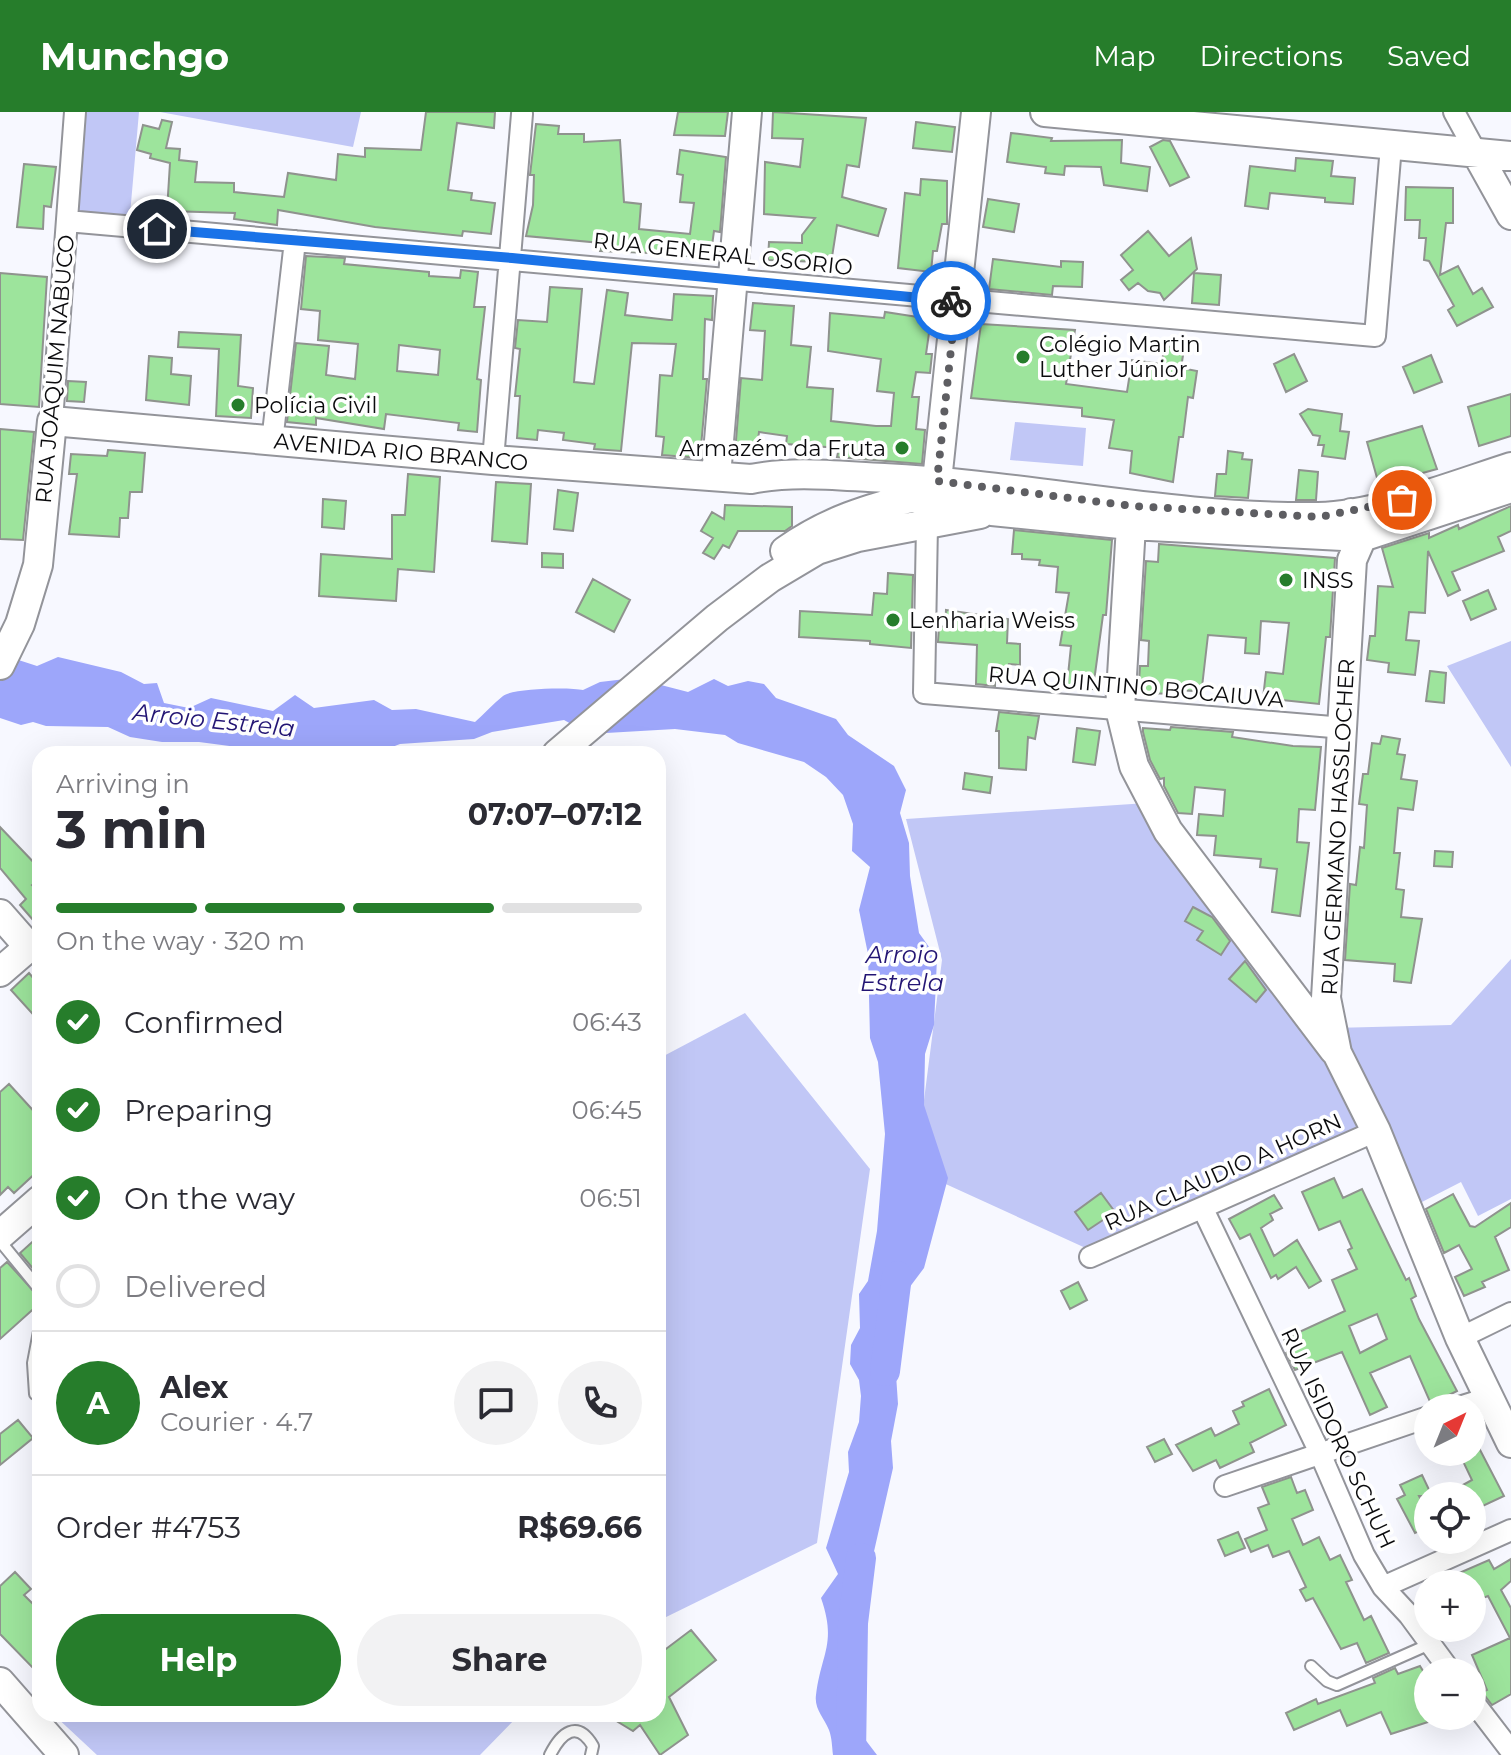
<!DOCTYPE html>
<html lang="en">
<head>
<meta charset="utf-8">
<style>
	:root { --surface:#fff; --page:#f2f2f3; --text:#2b2b33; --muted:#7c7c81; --line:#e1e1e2; --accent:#267d2b }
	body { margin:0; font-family:Montserrat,sans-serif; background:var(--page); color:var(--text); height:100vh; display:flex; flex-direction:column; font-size:30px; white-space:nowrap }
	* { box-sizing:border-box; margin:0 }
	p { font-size:26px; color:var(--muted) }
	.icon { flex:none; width:44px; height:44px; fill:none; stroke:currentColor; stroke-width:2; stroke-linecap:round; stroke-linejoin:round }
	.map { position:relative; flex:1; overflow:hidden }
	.drawer { position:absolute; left:32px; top:634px; width:634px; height:976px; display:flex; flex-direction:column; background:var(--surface); border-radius:24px; box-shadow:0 8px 32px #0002 }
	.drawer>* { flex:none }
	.needle { width:52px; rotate:43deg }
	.buttons { position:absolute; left:1414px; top:1282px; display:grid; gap:16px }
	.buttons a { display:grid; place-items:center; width:72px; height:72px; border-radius:50%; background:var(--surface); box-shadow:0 8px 32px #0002; font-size:40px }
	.pin { position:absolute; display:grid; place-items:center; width:68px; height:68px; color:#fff; margin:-34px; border:4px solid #fff; border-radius:50%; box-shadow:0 2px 8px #0007 }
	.courier { position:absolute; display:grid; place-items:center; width:80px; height:80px; margin:-40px; border:6px solid #1a73e8; border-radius:50%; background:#fff; color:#222; box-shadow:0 2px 10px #0007 }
	.overview em { font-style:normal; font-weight:700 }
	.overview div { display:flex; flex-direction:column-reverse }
	.overview { display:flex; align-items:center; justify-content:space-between; height:136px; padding:0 24px }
	h1 { font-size:52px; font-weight:700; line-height:60px }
	.bar { display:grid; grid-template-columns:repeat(4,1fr); gap:12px 8px; align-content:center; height:96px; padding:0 24px }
	.bar i { height:10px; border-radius:6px; background:var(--line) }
	.bar .on { background:var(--accent) }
	.bar p { grid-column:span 4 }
	.line { display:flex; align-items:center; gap:20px; padding:0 24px; border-top:2px solid var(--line) }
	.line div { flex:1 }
	.round { display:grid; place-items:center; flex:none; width:84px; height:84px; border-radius:42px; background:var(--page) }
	ol { padding:0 24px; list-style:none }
	li { display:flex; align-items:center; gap:24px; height:88px }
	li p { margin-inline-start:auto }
	li .icon { padding:8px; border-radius:50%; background:var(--accent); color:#fff; stroke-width:4 }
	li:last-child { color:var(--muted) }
	li i { width:44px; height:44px; border:4px solid var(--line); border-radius:50% }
	.cta { display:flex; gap:16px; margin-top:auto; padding:16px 24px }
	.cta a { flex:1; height:92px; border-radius:48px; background:var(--accent); color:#fff; font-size:32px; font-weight:700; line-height:92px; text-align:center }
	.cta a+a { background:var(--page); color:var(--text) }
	header { display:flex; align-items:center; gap:48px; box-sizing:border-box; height:112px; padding:0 40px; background:var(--accent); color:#fff }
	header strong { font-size:38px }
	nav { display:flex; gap:44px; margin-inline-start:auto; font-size:28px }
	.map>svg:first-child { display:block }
	.green { fill:#c1c7f6 }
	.water { fill:#9da6fa }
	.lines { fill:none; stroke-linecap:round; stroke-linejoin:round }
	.river { stroke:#9da6fa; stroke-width:30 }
	.building { fill:#9de49c; stroke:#8f938e; stroke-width:2; fill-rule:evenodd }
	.lane-casing { stroke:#93949a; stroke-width:14 }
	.street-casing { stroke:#93949a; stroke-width:24 }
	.secondary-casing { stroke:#93949a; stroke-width:32 }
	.lane { stroke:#fff; stroke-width:10 }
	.street { stroke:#fff; stroke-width:20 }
	.secondary { stroke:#fff; stroke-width:28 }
	.done { stroke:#5e5e62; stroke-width:8; stroke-dasharray:0 14.4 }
	.route { stroke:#1a73e8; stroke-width:10 }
	.poi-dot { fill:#267d2b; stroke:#fff; stroke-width:3 }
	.labels { text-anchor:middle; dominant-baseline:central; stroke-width:7; stroke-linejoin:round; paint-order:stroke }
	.street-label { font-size:22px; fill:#0b0b0d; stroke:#fff }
	.poi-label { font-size:22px; fill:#0b0b0d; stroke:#fff; text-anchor:start }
	.water-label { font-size:24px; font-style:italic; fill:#231574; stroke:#fff }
</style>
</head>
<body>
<header>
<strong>Munchgo</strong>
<nav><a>Map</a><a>Directions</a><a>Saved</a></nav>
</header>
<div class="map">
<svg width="1511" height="1643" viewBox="0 0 1511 1643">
	<rect width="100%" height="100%" fill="#f7f8ff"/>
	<!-- green -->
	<path class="green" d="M71 0H139L129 114 67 109Z
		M160 0H361L353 35Z
		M1015 310 1086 316 1083 354 1010 348Z
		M1511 529V655L1447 554Z
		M1147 691 1284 881 1369 1016 1090 1138 915 1058 942 848 906 707Z
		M1511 847V1087L1478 1104 1461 1070 1420 1091 1333 916 1451 913Z
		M745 901 870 1057 817 1431 658 1509V947Z
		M53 1602H520L480 1643H97Z"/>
	<!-- water -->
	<path class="water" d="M0 542 37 554 58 545 121 560 144 572 157 571 164 591 189 596 211 586 273 599 295 583 314 596 374 588 392 598 416 597 475 610C484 602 493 592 503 584 512 576 571 575 583 578L600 570 634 566 688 580 714 567 728 574 748 569 764 572 776 586 836 607 848 623 894 654 906 678 900 701 909 731 910 764 919 821 937 846 934 913 925 942 924 993 948 1066 924 1156 897 1192 887 1213 894 1233 898 1292 891 1329 893 1356 870 1457 851 1500 858 1519 846 1558 850 1577 862 1596 861 1622 877 1643H833C832 1635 832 1626 829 1618 824 1606 814 1597 816 1583 821 1541 837 1532 821 1486L838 1462 826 1436 849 1360 848 1340 859 1310 861 1284 859 1268 850 1252 851 1233 860 1216 859 1182 868 1169 877 1119 885 1022 878 950 870 926 868 842 859 798 870 755 852 739 853 712 843 683 826 665 804 650 738 631 725 623 675 617 589 622 564 608 492 620 474 627 400 632 374 642H289L199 630H162L130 625 108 615 46 614 33 610 21 613 0 606Z"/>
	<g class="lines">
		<!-- river -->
		<path class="river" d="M885 1259 897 1164
			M851 1643 853 1511 861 1446"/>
	</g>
	<!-- building -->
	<path class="building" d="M426 0H495L494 16 457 11 448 78 472 81 471 88 495 91 491 122 463 119 462 124 375 115 278 98 277 113 234 107 235 101 167 99 170 51 150 46 151 42 137 38 143 13 159 17 162 8 172 10 166 36 180 37 179 48 197 50 195 70 234 71V80L284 85 288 61 336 68 338 42 365 45V36L421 38Z
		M678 0H728L725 24 674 23Z
		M773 0 866 6 859 55 847 53 842 85 886 97 878 124 837 113 832 145 823 143 819 150 768 148 769 130 802 131V123L815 106 764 102 765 50 800 55 803 27 772 26Z
		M916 10 955 15 952 40 913 36Z
		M536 12 559 14 558 22H584V30L620 28 624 90 641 92 639 117 690 122 694 91 680 90 683 63 677 62 680 38 726 45 720 120 714 119 710 148 677 142 600 139 601 131 526 124 533 93 534 63H530Z
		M1011 21 1052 26 1051 29 1122 28 1121 51 1150 55 1147 79 1104 73 1101 55 1065 54 1064 63 1045 61 1046 55 1007 50Z
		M1163 28 1170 29 1189 65 1170 74 1150 35Z
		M1296 46 1333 49 1331 64 1355 66 1353 92 1325 90V86L1270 81 1268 97 1245 94 1250 54 1295 59Z
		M24 52 56 55 51 95 44 94 43 117 17 115Z
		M921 67 947 69V112H942L937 139H933L931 160 898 156 905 81 920 83Z
		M1406 75 1453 76V111H1446L1440 163 1458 154 1473 182 1482 176 1493 195 1457 214 1448 198 1454 194 1429 149 1424 148 1426 126H1419L1420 108H1405Z
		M988 87 1019 92 1014 120 983 115Z
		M1148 119 1169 144 1191 126 1197 157 1164 188 1160 181 1148 179 1138 171 1129 178 1121 168 1133 158 1121 143Z
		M306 144 345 146 344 152 429 160V164L460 166 461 158 478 160 474 195H485L477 267 481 268 477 320 458 318 459 311 386 302 384 317 316 306V313L287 310 296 231 329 234 326 263 355 267 358 232 318 228 320 199 301 197ZM399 233 440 238 438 263 397 259Z
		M993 147 1061 155V149L1083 150 1082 175 1053 174 1052 183 989 177Z
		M0 161 47 165 39 295 0 292Z
		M1194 161 1221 163 1219 193 1192 191Z
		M550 175 582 177 574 270 594 272 607 178 628 181 625 203 669 208H672L674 182 713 184 712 208 705 207 703 267H707L700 346 662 343 664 325 656 324 660 263 672 264 676 232 632 231 621 339 594 337 595 332 563 328 564 321 538 318 537 328 517 326 520 284H515L520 237 515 236 518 208 547 210Z
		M753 191 794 194 791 233 811 235 807 275 833 277 831 309 876 314H891L894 281 877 279 881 247 828 239 830 201 884 206 885 200 931 207 926 242H932L930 261 916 260 912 285H919L916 317 925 318 922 352 837 345 839 336 786 332 787 324 759 320 756 344 735 341 741 266 762 268 765 219 750 218Z
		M981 212 1075 218 1066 272 1127 280 1132 248 1162 252 1164 234 1184 237 1181 256 1197 259 1193 286 1188 285 1183 325H1179L1173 370 1130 361 1132 339 1109 336 1114 308 1082 304V296L971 286Z
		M179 220 241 223 238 274 253 276 251 306 216 304 219 237 178 235Z
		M1294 242 1307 269 1286 280 1274 252Z
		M1431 243 1442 270 1414 281 1403 255Z
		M149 244 172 246 171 262 191 264 189 293 146 288Z
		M68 269 86 270 84 290 67 289Z
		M1511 282V324L1479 334 1468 295Z
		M1308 297 1342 302 1340 319 1349 320 1345 347 1322 344 1324 333H1318L1320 324 1313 323 1300 302Z
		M1422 314 1437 357 1379 373 1367 330Z
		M0 317 34 320 23 428 0 427Z
		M108 338 145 341 142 380H130L128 406H120L119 425 69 422 77 362H69L71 342 107 344Z
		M1228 339 1243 341 1242 347 1252 348 1248 386 1215 384 1217 362H1226Z
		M1299 358 1318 360 1316 388H1296Z
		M408 362 440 365 434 460 398 457 396 489 319 484 321 442 392 447V403H405Z
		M496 370 531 372 527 432 492 429Z
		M558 378 578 381 573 419 554 417Z
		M323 387 346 389 344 417 322 415Z
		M725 393 792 395V414L785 419H738L729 436 723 433 714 447 703 441 713 426 701 419 712 400 724 407Z
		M1511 394V419L1498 425 1504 439 1452 460 1460 478 1448 484 1428 439 1425 501 1409 500 1406 528 1419 529 1415 563 1388 560 1389 551 1367 548 1370 524H1375L1378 474 1393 475 1382 436 1429 421V426L1458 413 1459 417Z
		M1014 418 1112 428 1106 503H1103L1093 577 1067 573 1071 534 1060 533 1069 481 1056 480 1058 455 1039 453 1040 448 1022 447V442H1012Z
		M1159 432 1335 446 1330 525H1326L1319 592 1263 586 1266 560 1283 562 1289 511 1261 509 1259 542 1245 541 1246 526 1208 523 1202 575 1194 574 1193 579 1175 578V582L1144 581V571L1139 570 1140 554H1148L1149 529 1141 528 1146 449 1158 450Z
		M542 441 563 442V456L542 455Z
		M888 461 913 463 911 536 870 532V529L799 525 800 499 872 503 874 481 887 482Z
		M593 467 630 488 614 520 576 500Z
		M1488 478 1496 497 1471 508 1463 489Z
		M946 498 1008 507 1007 531 1020 532V553L1009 552 1008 566H995V574L976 572 977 533 938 530 939 514 945 515Z
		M1430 559 1446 561 1444 591 1426 589Z
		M999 600 1039 604 1035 627 1028 625 1026 658 999 656V619H996Z
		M1171 615 1233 620 1232 625 1293 634 1321 635 1315 698 1299 697 1297 730 1309 731 1300 804 1272 800 1277 757 1260 755 1261 747 1214 743 1216 724 1197 723 1199 702 1223 704 1225 678 1195 675 1192 702 1178 701 1164 674V666L1160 667 1150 648 1143 620V616L1170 618Z
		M1077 616 1100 619 1095 653 1073 650Z
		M1382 624 1400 627 1397 642 1405 643 1401 667 1417 669 1413 698 1398 696 1394 741H1400L1396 777 1404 778 1401 805 1422 807 1411 871 1394 869 1395 852 1345 848 1350 772 1356 773 1360 735 1364 736 1367 693 1359 692 1363 662H1368L1372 631 1380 632Z
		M965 661 992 665 990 681 963 677Z
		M0 715 40 757V767L32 773 37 778 40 776V816L20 793 26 787 0 756Z
		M1435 739 1453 740 1452 755 1434 754Z
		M1193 795 1212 805 1230 829 1221 843 1197 828 1203 819 1185 809Z
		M1245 849 1266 878 1256 890 1229 867Z
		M29 861 40 874V910L11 878Z
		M9 972 40 1006V1057L14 1081 8 1075 0 1083V980Z
		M1334 1066 1343 1086 1362 1077 1406 1168 1409 1166 1416 1184 1411 1187 1419 1207 1457 1279 1431 1292 1410 1244 1370 1261 1387 1295 1370 1303 1342 1240 1295 1258 1286 1241 1289 1239 1284 1227 1345 1199 1332 1168 1357 1157 1348 1138 1352 1136 1340 1109 1319 1118 1302 1080ZM1377 1202 1387 1227 1360 1241 1349 1214Z
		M1101 1081 1115 1100 1088 1118 1075 1100Z
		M1453 1082 1470 1114 1475 1115 1511 1091V1115L1495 1125 1509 1158 1482 1170 1485 1175 1464 1184 1455 1165 1472 1157 1459 1133 1444 1141 1426 1097Z
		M1274 1083 1282 1096 1270 1102 1273 1108 1261 1116 1274 1144 1297 1128 1321 1169 1309 1176 1296 1155 1278 1167 1276 1163 1271 1166 1250 1122 1240 1127 1229 1107Z
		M40 1123V1165L20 1141Z
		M7 1150 40 1186V1191L0 1227V1156Z
		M1078 1170 1087 1188 1070 1197 1061 1179Z
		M1269 1277 1286 1313 1250 1331 1254 1340 1220 1356 1216 1348 1193 1359 1176 1333 1211 1316 1215 1324 1239 1312 1233 1299 1244 1294 1242 1290Z
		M18 1308 33 1326 0 1353V1322Z
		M1164 1327 1172 1342 1155 1350 1147 1335Z
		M1478 1334 1504 1384 1472 1399V1384H1443L1472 1368 1460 1343Z
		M1422 1363 1432 1384H1419L1428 1402V1415L1415 1421 1397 1387 1405 1383 1400 1373Z
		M1291 1365 1297 1381 1305 1378 1313 1398 1292 1407 1303 1433 1319 1425 1330 1448 1340 1443 1352 1468 1346 1470 1364 1508 1371 1504 1389 1541 1366 1551 1357 1531 1341 1537 1313 1486 1306 1489 1300 1478 1306 1475 1289 1439 1273 1445 1268 1433 1251 1440 1245 1427 1267 1418 1258 1396 1269 1392 1262 1375Z
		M1238 1420 1245 1436 1225 1444 1218 1428Z
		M1511 1447V1469L1501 1478 1511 1496V1582L1492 1593 1482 1580 1487 1578 1472 1543 1510 1526 1488 1484 1472 1490V1472H1434L1489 1448 1494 1457Z
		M15 1460 31 1477 24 1483 40 1499V1550L33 1556 0 1522V1474Z
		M691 1518 716 1548 669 1585 688 1623 660 1643 640 1613 633 1619 605 1602H658V1543Z
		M1420 1554 1428 1567V1610L1391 1622 1381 1600 1347 1614 1340 1598 1294 1618 1286 1601 1316 1587 1318 1592 1375 1571 1373 1566 1395 1556 1398 1562Z"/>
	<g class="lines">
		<!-- lane casing -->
		<g class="lane-casing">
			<path id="lane" d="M0 1129 40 1178
				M35 1282 33 1251 40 1214
				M1311 1554 1327 1569 1337 1573 1430 1532
				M550 1643C561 1621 577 1607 593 1634L591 1643"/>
		</g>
		<!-- street casing -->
		<g class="street-casing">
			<path id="street" d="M1454 0 1477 42
				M67 109 1375 224 1391 34
				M52 309 75 0
				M272 330 295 129
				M493 348 522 2
				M927 412 924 581 1344 616
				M1203 1097 1319 1339 1364 1443 1383 1475 1409 1503 1451 1560
				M1090 1145 1376 1019
				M1460 1226 1511 1201
				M1456 1296 1488 1286
				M1225 1374 1428 1305
				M1383 1475 1511 1418
				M1472 1588 1511 1639"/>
		</g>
		<!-- secondary casing -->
		<g class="secondary-casing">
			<path id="secondary" d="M1045 0 1511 44
				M1477 42 1511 103
				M716 364 747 0
				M937 369 976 0
				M902 384 992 399 1130 413 1362 425 1511 376
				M1132 397 1120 597 1134 654 1168 719 1334 938
				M1351 401 1362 425 1352 448 1326 886 1337 941 1376 1019 1460 1226 1511 1331
				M785 439C827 409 869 396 919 384
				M0 553 20 512 38 453 52 309 493 348 751 367C795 358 840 364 884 366 1029 373 1172 407 1318 405 1376 404 1455 373 1511 355
				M557 642 717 506 770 466 817 438 858 425 980 402
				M0 802 29 835 0 860
				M0 1123 40 1088
				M0 1570 64 1643"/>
		</g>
		<!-- lane -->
		<use href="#lane" class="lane"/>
		<!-- street -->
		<use href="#street" class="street"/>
		<!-- secondary -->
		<use href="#secondary" class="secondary"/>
	</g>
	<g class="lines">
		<!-- done -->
		<path class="done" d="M951 189 956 190 937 369 1132 394 1320 405 1402 388"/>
		<!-- route -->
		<path class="route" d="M157 117 512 146 951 189"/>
	</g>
	<!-- markers -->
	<g class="poi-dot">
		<circle cx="1023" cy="245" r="8"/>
		<circle cx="238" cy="293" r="8"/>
		<circle cx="902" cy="336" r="8"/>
		<circle cx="1286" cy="468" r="8"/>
		<circle cx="893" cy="508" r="8"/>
	</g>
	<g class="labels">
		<!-- street labels -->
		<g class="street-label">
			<text transform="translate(723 142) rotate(6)">RUA GENERAL OSORIO</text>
			<text transform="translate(55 257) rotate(-85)">RUA JOAQUIM NABUCO</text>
			<text transform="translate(401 340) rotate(5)">AVENIDA RIO BRANCO</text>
			<text transform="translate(1136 575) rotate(5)">RUA QUINTINO BOCAIUVA</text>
			<text transform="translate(1338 715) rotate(-87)">RUA GERMANO HASSLOCHER</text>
			<text transform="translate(1223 1060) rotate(-24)">RUA CLAUDIO A HORN</text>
			<text transform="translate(1338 1326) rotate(65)">RUA ISIDORO SCHUH</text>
		</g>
		<!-- poi labels -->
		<g class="poi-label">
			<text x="1039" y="232">Colégio Martin<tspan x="1039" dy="25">Luther Júnior</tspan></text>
			<text x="254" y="293">Polícia Civil</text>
			<text x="886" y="336" text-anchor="end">Armazém da Fruta</text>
			<text x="1302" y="468">INSS</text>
			<text x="909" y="508">Lenharia Weiss</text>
		</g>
		<!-- water labels -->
		<g class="water-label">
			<text transform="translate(214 608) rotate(6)">Arroio Estrela</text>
			<text x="902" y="842">Arroio<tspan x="902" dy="28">Estrela</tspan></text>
		</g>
	</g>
</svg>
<div class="buttons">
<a><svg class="needle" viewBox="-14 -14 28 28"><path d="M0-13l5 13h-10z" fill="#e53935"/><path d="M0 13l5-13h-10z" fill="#7c7c81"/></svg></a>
<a><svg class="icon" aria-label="locate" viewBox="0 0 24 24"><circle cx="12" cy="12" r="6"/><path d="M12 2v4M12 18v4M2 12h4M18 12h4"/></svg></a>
<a>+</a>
<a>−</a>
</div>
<div class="pin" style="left:1402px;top:388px;background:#ea580c"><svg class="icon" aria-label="bag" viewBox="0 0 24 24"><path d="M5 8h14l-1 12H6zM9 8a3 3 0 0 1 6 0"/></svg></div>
<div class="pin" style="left:157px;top:117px;background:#1f2937"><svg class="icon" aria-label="home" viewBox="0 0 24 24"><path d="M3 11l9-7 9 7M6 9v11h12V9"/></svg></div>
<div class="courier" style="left:951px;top:189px"><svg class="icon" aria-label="bike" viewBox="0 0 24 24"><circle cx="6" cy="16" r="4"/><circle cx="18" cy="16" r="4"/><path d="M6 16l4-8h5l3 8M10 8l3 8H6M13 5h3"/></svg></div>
<section class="drawer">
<div class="overview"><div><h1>3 min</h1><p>Arriving in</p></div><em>07:07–07:12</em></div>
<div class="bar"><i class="on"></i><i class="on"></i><i class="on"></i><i></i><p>On the way · 320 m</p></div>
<ol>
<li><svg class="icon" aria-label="check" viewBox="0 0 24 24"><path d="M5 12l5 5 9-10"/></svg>Confirmed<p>06:43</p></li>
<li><svg class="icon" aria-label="check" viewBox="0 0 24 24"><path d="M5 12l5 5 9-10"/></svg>Preparing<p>06:45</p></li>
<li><svg class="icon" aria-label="check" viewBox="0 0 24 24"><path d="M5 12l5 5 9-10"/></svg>On the way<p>06:51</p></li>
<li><i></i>Delivered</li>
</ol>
<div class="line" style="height:144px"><b class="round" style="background:var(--accent);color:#fff">A</b><div><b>Alex</b><p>Courier · 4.7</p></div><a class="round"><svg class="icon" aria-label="chat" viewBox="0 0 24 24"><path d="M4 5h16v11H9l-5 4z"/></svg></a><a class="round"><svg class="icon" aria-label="phone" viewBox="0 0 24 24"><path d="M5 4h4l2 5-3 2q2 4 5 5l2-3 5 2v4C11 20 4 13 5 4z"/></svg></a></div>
<div class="line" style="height:104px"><div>Order #4753</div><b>R$69.66</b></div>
<div class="cta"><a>Help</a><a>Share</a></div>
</section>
</div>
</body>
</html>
